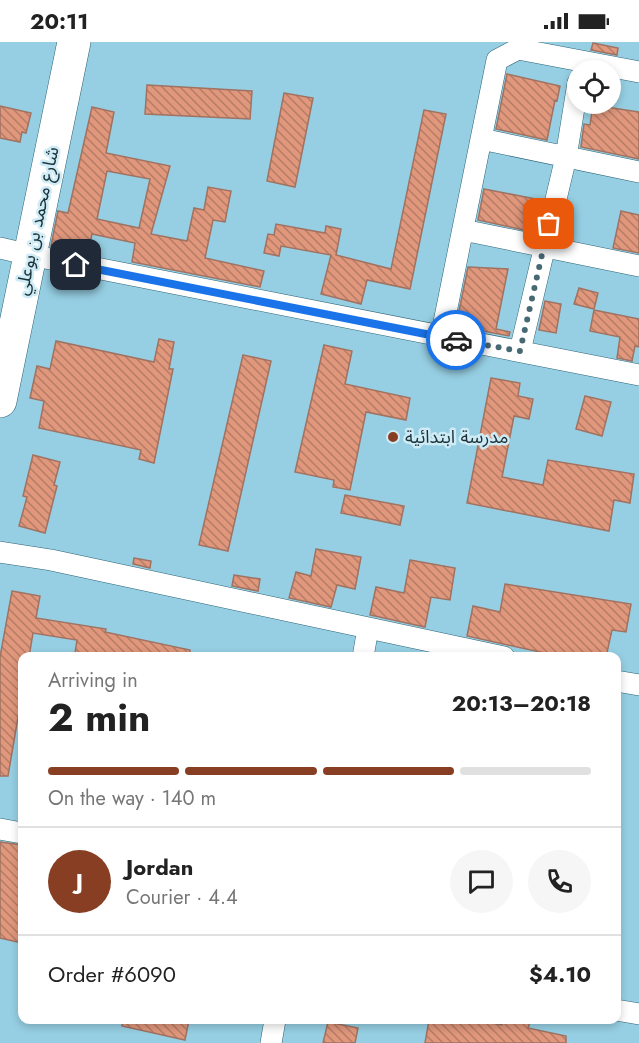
<!DOCTYPE html>
<html lang="en">
<head>
<meta charset="utf-8">
<style>
	:root { --surface:#fff; --page:#f6f6f6; --text:#222; --muted:#767676; --line:#e0e0e0; --accent:#873e22 }
	body { margin:0; font-family:Jost,"Noto Sans Arabic",sans-serif; background:var(--page); color:var(--text); height:100vh; display:flex; flex-direction:column; font-size:22px; white-space:nowrap }
	* { box-sizing:border-box; margin:0 }
	p { font-size:20px; color:var(--muted) }
	.icon { flex:none; width:33px; height:33px; fill:none; stroke:currentColor; stroke-width:2; stroke-linecap:round; stroke-linejoin:round }
	.map { position:relative; flex:1; overflow:hidden }
	.drawer { position:absolute; left:18px; top:610px; width:603px; height:372px; display:flex; flex-direction:column; background:var(--surface); border-radius:12px; box-shadow:0 3px 9px #0003 }
	.drawer>* { flex:none }
	.buttons { position:absolute; left:567px; top:18px; display:grid; gap:12px }
	.buttons a { display:grid; place-items:center; width:54px; height:54px; border-radius:50%; background:var(--surface); box-shadow:0 3px 9px #0003; font-size:30px }
	.pin { position:absolute; display:grid; place-items:center; width:51px; height:51px; color:#fff; margin:-26px; border-radius:12px; box-shadow:0 3px 9px #0006 }
	.courier { position:absolute; display:grid; place-items:center; width:60px; height:60px; margin:-30px; border:4px solid #1a73e8; border-radius:50%; background:#fff; color:#222; box-shadow:0 2px 8px #0007 }
	.head em { font-style:normal; font-weight:700 }
	.head div { display:flex; flex-direction:column-reverse }
	.head { display:flex; align-items:center; justify-content:space-between; height:102px; padding:0 30px }
	h1 { font-size:39px; font-weight:700; line-height:45px }
	.bar { display:grid; grid-template-columns:repeat(4,1fr); gap:9px 6px; align-content:center; height:72px; padding:0 30px }
	.bar i { height:8px; border-radius:4px; background:var(--line) }
	.bar .selected { background:var(--accent) }
	.bar p { grid-column:span 4 }
	.line { display:flex; align-items:center; gap:15px; padding:0 30px; border-top:2px solid var(--line) }
	.line div { flex:1 }
	.round { display:grid; place-items:center; flex:none; width:63px; height:63px; border-radius:32px; background:var(--page) }
	.status { display:flex; justify-content:space-between; align-items:center; height:42px; padding:0 30px; background:var(--surface); direction:ltr }
	.status svg { height:16px; fill:currentColor }
	.map>svg:first-child { display:block }
	.building { fill:url(#building-back-hatch); stroke:#a07261; stroke-width:1.5; fill-rule:evenodd }
	.lines { fill:none; stroke-linecap:round; stroke-linejoin:round }
	.minor-casing { stroke:#2d6476; stroke-width:22 }
	.primary-casing { stroke:#2d6476; stroke-width:34 }
	.minor { stroke:#fff; stroke-width:21 }
	.primary { stroke:#fff; stroke-width:33 }
	.done { stroke:#466974; stroke-width:6; stroke-dasharray:0 10.8 }
	.route { stroke:#1a73e8; stroke-width:8 }
	.poi-dot { fill:#873e22; stroke:#cfebf5; stroke-width:2 }
	.labels { text-anchor:middle; dominant-baseline:central; stroke-width:5; stroke-linejoin:round; paint-order:stroke }
	.street-label { font-size:18px; fill:#1b3239; stroke:#cfebf5 }
	.poi-label { font-size:18px; fill:#1b3239; stroke:#cfebf5; text-anchor:start }
</style>
</head>
<body>
<div class="status"><b>20:11</b><svg viewBox="0 0 49 12"><path d="M0 12V9h3v3zM5 12V6h3v6zM10 12V3h3v9zM15 12V0h3v12zM26 1h20v11H26zM47 4h2v5h-2z"/></svg></div>
<div class="map">
<svg width="639" height="1001" viewBox="0 0 639 1001">
	<defs>
		<pattern id="building-back-hatch" width="6" height="6" patternUnits="userSpaceOnUse" patternTransform="scale(1.5)"><rect width="6" height="6" fill="#e0977c"/><path d="M-1 5l2 2M0 0l6 6M5-1l2 2" fill="none" stroke="#b57c67"/></pattern>
	</defs>
	<rect width="100%" height="100%" fill="#96cfe3"/>
	<!-- building -->
	<path class="building" d="M593 1 618 6 617 13 591 8Z
		M507 32 560 44 557 59 555 58 547 98 496 87Z
		M147 43 252 49 250 77 145 72Z
		M284 51 313 56 295 145 267 139Z
		M593 63 639 70V117L581 105 584 82 590 83Z
		M0 64 31 71 26 91 22 90 20 100 0 96Z
		M92 65 114 70 106 111 170 124 151 192 187 199 194 166 204 168 208 145 231 149 225 180 213 178 205 216 264 229 260 245 132 220 135 201 92 192 88 211 51 204 58 169 68 171ZM107 129 150 137 139 186 97 177Z
		M424 68 446 72 410 247 367 238 361 262 321 252 331 213 281 204 279 214 264 211 268 192 274 193 276 182 325 191 326 184 341 187 336 213 391 227Z
		M484 147 536 157 529 189 478 178Z
		M621 169 639 173V211L613 206Z
		M468 225 508 227 496 287 510 290 509 294 456 284Z
		M579 246 598 251 594 267 574 262Z
		M545 259 561 262 556 291 539 288Z
		M594 268 639 277V305L635 304 632 319 617 316 620 295 590 289Z
		M159 297 174 300 169 327H173L154 421 139 417 141 408 39 386 44 359 30 356 37 324 50 327 56 299 154 320Z
		M324 303 352 309 345 342 410 356 406 378 366 370 350 448 333 445 334 438 295 430Z
		M243 313 271 319 228 509 199 503Z
		M491 336 520 341 518 354 533 357 529 377 514 374 502 435 543 443 548 418 634 432 630 461 614 458 609 489 467 461Z
		M585 354 611 360 602 394 576 387Z
		M33 413 60 420 54 443 57 444 45 491 19 484 27 455 23 454Z
		M345 453 404 464 400 483 341 471Z
		M316 507 361 515 355 547 337 543 331 565 289 556 296 530 311 534Z
		M134 516 151 519 150 526 133 522Z
		M410 518 455 526 450 558 431 555 425 585 370 573 376 545 404 551Z
		M234 533 260 537 258 549 232 544Z
		M505 542 631 562 626 590 612 588 606 615H563L467 594 473 564 500 570Z
		M12 549 40 554 36 576 106 587 105 590 190 608V615H96L75 611 77 598 33 591 29 615H22V652L8 734H0V615Z
		M0 800 22 803V901L0 896Z
		M123 978H189L185 998 122 984Z
		M429 978H475L502 983 503 978H517L530 980 528 986 566 994V1001H425Z
		M328 980 358 986 355 1001H323Z"/>
	<g class="lines">
		<!-- minor casing -->
		<g class="minor-casing">
			<path id="minor" d="M481 97 639 130
				M463 188 639 224
				M0 206 30 213 639 333
				M441 295 497 18 518 7 639 30
				M520 309 566 115 578 41
				M0 510 51 518 504 615
				M363 615 368 586
				M616 639 639 643
				M0 787 22 791
				M616 968 639 972
				M271 1001 275 978"/>
		</g>
		<!-- primary casing -->
		<g class="primary-casing">
			<path id="primary" d="M0 359 74 0"/>
		</g>
		<!-- minor -->
		<use href="#minor" class="minor"/>
		<!-- primary -->
		<use href="#primary" class="primary"/>
	</g>
	<g class="lines">
		<!-- done -->
		<path class="done" d="M456 298 520 309 549 182"/>
		<!-- route -->
		<path class="route" d="M76 223 456 298"/>
	</g>
	<!-- markers -->
	<circle class="poi-dot" cx="393" cy="395" r="6"/>
	<g class="labels">
		<!-- street labels -->
		<g class="street-label">
			<text transform="translate(37 179) rotate(-78)">شارع محمد بن بوعلي</text>
		</g>
		<!-- poi labels -->
		<g class="poi-label">
			<text x="405" y="395">مدرسة ابتدائية</text>
		</g>
	</g>
</svg>
<div class="buttons">
<a><svg class="icon" aria-label="locate" viewBox="0 0 24 24"><circle cx="12" cy="12" r="6"/><path d="M12 2v4M12 18v4M2 12h4M18 12h4"/></svg></a>
</div>
<div class="pin" style="left:549px;top:182px;background:#ea580c"><svg class="icon" aria-label="bag" viewBox="0 0 24 24"><path d="M5 8h14l-1 12H6zM9 8a3 3 0 0 1 6 0"/></svg></div>
<div class="pin" style="left:76px;top:223px;background:#1f2937"><svg class="icon" aria-label="home" viewBox="0 0 24 24"><path d="M3 11l9-7 9 7M6 9v11h12V9"/></svg></div>
<div class="courier" style="left:456px;top:298px"><svg class="icon" aria-label="car" viewBox="0 0 24 24"><path d="M5 17H2v-5l4-1 3-4h7l3 4 3 1v5h-3M9 17h6M6 11h13"/><circle cx="7" cy="17" r="2"/><circle cx="17" cy="17" r="2"/></svg></div>
<section class="drawer">
<div class="head"><div><h1>2 min</h1><p>Arriving in</p></div><em>20:13–20:18</em></div>
<div class="bar"><i class="selected"></i><i class="selected"></i><i class="selected"></i><i></i><p>On the way · 140 m</p></div>
<div class="line" style="height:108px"><b class="round" style="background:var(--accent);color:#fff">J</b><div><b>Jordan</b><p>Courier · 4.4</p></div><a class="round"><svg class="icon" aria-label="chat" viewBox="0 0 24 24"><path d="M4 5h16v11H9l-5 4z"/></svg></a><a class="round"><svg class="icon" aria-label="phone" viewBox="0 0 24 24"><path d="M5 4h4l2 5-3 2q2 4 5 5l2-3 5 2v4C11 20 4 13 5 4z"/></svg></a></div>
<div class="line" style="height:78px"><div>Order #6090</div><b>$4.10</b></div>
</section>
</div>
</body>
</html>
